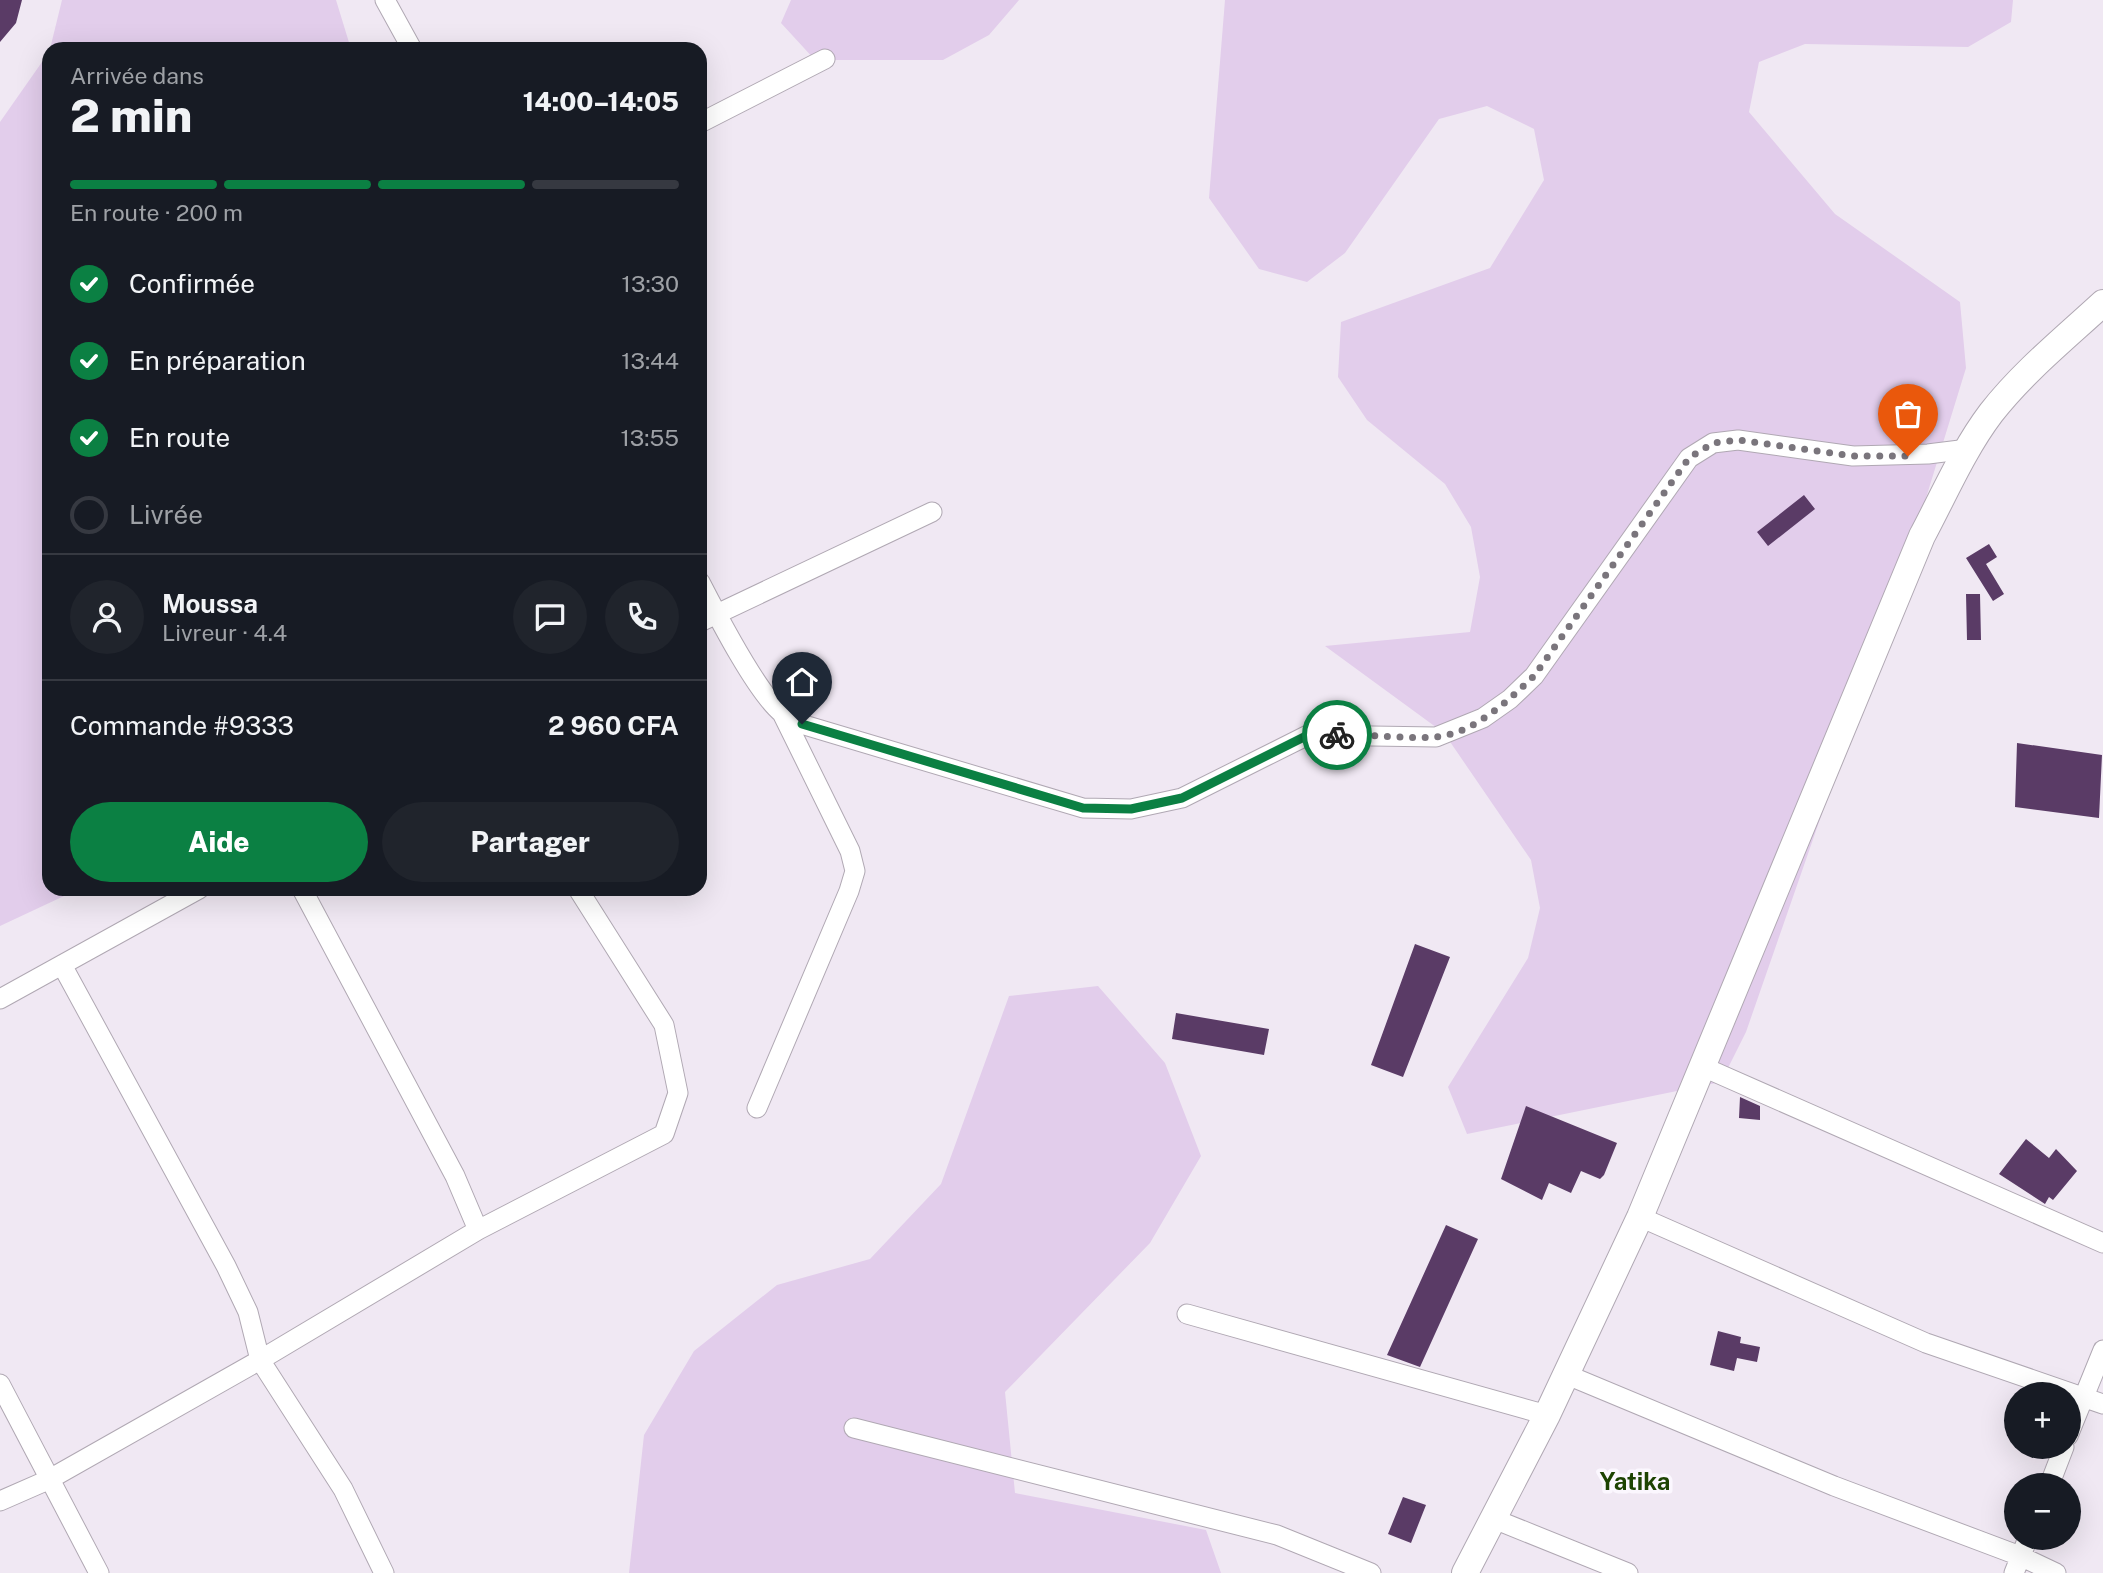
<!DOCTYPE html>
<html lang="fr">
<head>
<meta charset="utf-8">
<style>
	:root { --surface:#171b24; --page:#20242c; --text:#f1f3f6; --muted:#9ea1a6; --line:#363941; --accent:#0b8043 }
	body { margin:0; font-family:"Public Sans",sans-serif; background:var(--page); color:var(--text); height:100vh; display:flex; flex-direction:column; font-size:26px; white-space:nowrap }
	* { box-sizing:border-box; margin:0 }
	p { font-size:23px; color:var(--muted) }
	.icon { flex:none; width:38px; height:38px; fill:none; stroke:currentColor; stroke-width:2; stroke-linecap:round; stroke-linejoin:round }
	.map { position:relative; flex:1; overflow:hidden }
	.drawer { position:absolute; left:42px; top:42px; width:665px; height:854px; display:flex; flex-direction:column; background:var(--surface); border-radius:21px; box-shadow:0 7px 28px #0002 }
	.drawer>* { flex:none }
	.fabs { position:absolute; left:2004px; top:1382px; display:grid; gap:14px }
	.fabs a { display:grid; place-items:center; width:77px; height:77px; border-radius:50%; background:var(--surface); box-shadow:0 7px 28px #0002; font-size:35px }
	.pin { position:absolute; display:grid; place-items:center; width:60px; height:60px; color:#fff; margin:-72px -30px; border-radius:50% 50% 50% 0; rotate:-45deg; box-shadow:0 0 7px #0007 }
	.pin .icon { rotate:45deg }
	.courier { position:absolute; display:grid; place-items:center; width:70px; height:70px; margin:-35px; border:5px solid #0b8043; border-radius:50%; background:#fff; color:#222; box-shadow:0 2px 9px #0007 }
	.head em { font-style:normal; font-weight:800 }
	.head div { display:flex; flex-direction:column-reverse }
	.head { display:flex; align-items:center; justify-content:space-between; height:119px; padding:0 28px }
	h1 { font-size:46px; font-weight:800; line-height:52px }
	.bar { display:grid; grid-template-columns:repeat(4,1fr); gap:10px 7px; align-content:center; height:84px; padding:0 28px }
	.bar i { height:9px; border-radius:5px; background:var(--line) }
	.bar .active { background:var(--accent) }
	.bar p { grid-column:span 4 }
	.line { display:flex; align-items:center; gap:18px; padding:0 28px; border-top:2px solid var(--line) }
	.line div { flex:1 }
	.round { display:grid; place-items:center; flex:none; width:74px; height:74px; border-radius:37px; background:var(--page) }
	ol { padding:0 28px; list-style:none }
	li { display:flex; align-items:center; gap:21px; height:77px }
	li p { margin-inline-start:auto }
	li .icon { padding:7px; border-radius:50%; background:var(--accent); color:#fff; stroke-width:4 }
	li:last-child { color:var(--muted) }
	li i { width:38px; height:38px; border:4px solid var(--line); border-radius:50% }
	.button { display:flex; gap:14px; margin-top:auto; padding:14px 28px }
	.button a { flex:1; height:80px; border-radius:42px; background:var(--accent); color:#fff; font-size:28px; font-weight:800; line-height:80px; text-align:center }
	.button a+a { background:var(--page); color:var(--text) }
	.map>svg:first-child { display:block }
	.green { fill:#e2cdeb }
	.building { fill:#5a3b66 }
	.lines { fill:none; stroke-linecap:round; stroke-linejoin:round }
	.street-casing { stroke:#b0a8b3; stroke-width:21 }
	.secondary-casing { stroke:#b0a8b3; stroke-width:28 }
	.street { stroke:#fff; stroke-width:19 }
	.secondary { stroke:#fff; stroke-width:26 }
	.done { stroke:#7a757c; stroke-width:7; stroke-dasharray:0 12.6 }
	.route { stroke:#0b8043; stroke-width:9 }
	.labels { text-anchor:middle; dominant-baseline:central; stroke-width:7; stroke-linejoin:round; paint-order:stroke }
	.quarter-label { font-size:24px; font-weight:bold; fill:#1d4302; stroke:#fbf7fe }
</style>
</head>
<body>
<div class="map">
<svg width="2103" height="1573" viewBox="0 0 2103 1573">
	<rect width="100%" height="100%" fill="#f0e8f3"/>
	<!-- green -->
	<path class="green" d="M62 0H336L351 49H50Z
		M791 0H1019L989 35 943 60H815L781 23Z
		M1225 0H2013L2011 22 1968 47 1805 44 1759 62 1749 112 1835 214 1960 302 1966 368 1882 641 1746 1032 1721 1082 1467 1134 1448 1087 1528 958 1540 908 1531 860 1444 733 1325 646 1470 632 1480 577 1471 527 1445 484 1367 420 1338 377 1341 322 1490 268 1544 180 1534 129 1487 106 1439 119 1345 253 1307 282 1259 269 1209 198Z
		M49 52V889H79L0 926V122Z
		M1098 986 1165 1063 1201 1156 1150 1243 1005 1392 1015 1493 1206 1530 1221 1573H629L644 1435 694 1351 777 1285 870 1259 941 1184 1009 996Z"/>
	<!-- building -->
	<path class="building" d="M0 0H22L16 23 0 42Z
		M1804 495 1815 509 1768 546 1757 532Z
		M1989 544 1997 557 1986 564 2004 594 1993 601 1966 558Z
		M1966 594H1980L1981 640H1967Z
		M2017 743 2102 755 2099 818 2015 807Z
		M1415 944 1450 957 1403 1077 1371 1065Z
		M1176 1013 1269 1029 1264 1055 1172 1039Z
		M1740 1097 1760 1106V1120L1739 1118Z
		M1526 1106 1617 1143 1604 1175 1600 1179 1581 1171 1571 1193 1549 1183 1542 1200 1501 1179Z
		M2026 1139 2049 1158 2056 1149 2077 1171 2053 1200 2049 1197 2045 1204 1999 1174Z
		M1446 1225 1478 1239 1420 1367 1387 1355Z
		M1718 1331 1741 1337 1740 1343 1760 1347 1757 1362 1737 1358 1734 1371 1710 1365Z
		M1403 1497 1426 1505 1411 1543 1388 1534Z"/>
	<g class="lines">
		<!-- street casing -->
		<g class="street-casing">
			<path id="street" d="M385 0 412 49
				M700 123 825 59
				M700 582C716 613 756 692 782 713 787 718 795 721 801 724L1083 808 1131 809 1182 798 1308 735 1436 737 1483 718 1510 699 1534 676 1689 458 1713 443 1738 440 1853 456 1928 454 1968 449
				M700 622 932 512
				M302 889 455 1176 478 1230
				M62 965 226 1266 248 1312 260 1360 343 1489 384 1573
				M0 999 199 889
				M1701 1066 2103 1243
				M757 1108 849 891 855 871 850 851 782 713
				M1640 1217 1926 1343 2103 1404
				M1187 1314 1547 1415
				M1565 1374 1834 1486 2020 1556 2056 1573
				M0 1384 99 1573
				M854 1428 1277 1535 1371 1573
				M2068 1436 2103 1350
				M2049 1486 2064 1447
				M0 1501 48 1480 260 1360 478 1230 664 1134 678 1093 664 1025 578 889
				M1494 1519 1628 1573
				M2014 1573 2028 1538"/>
		</g>
		<!-- secondary casing -->
		<g class="secondary-casing">
			<path id="secondary" d="M1465 1573 1547 1415 1640 1217 1922 536C1944 495 1963 450 1991 413 2023 372 2065 338 2103 303"/>
		</g>
		<!-- street -->
		<use href="#street" class="street"/>
		<!-- secondary -->
		<use href="#secondary" class="secondary"/>
	</g>
	<g class="lines">
		<!-- done -->
		<path class="done" d="M1337 735C1369 734 1402 739 1434 737 1472 735 1508 701 1534 676L1689 458 1713 443 1738 440 1853 456H1908"/>
		<!-- route -->
		<path class="route" d="M802 724 1083 808 1131 809 1182 798 1308 735H1337"/>
	</g>
	<g class="labels">
		<!-- quarter labels -->
		<g class="quarter-label">
			<text x="1635" y="1481">Yatika</text>
		</g>
	</g>
</svg>
<div class="fabs">
<a>+</a>
<a>−</a>
</div>
<div class="pin" style="left:1908px;top:456px;background:#ea580c"><svg class="icon" aria-label="bag" viewBox="0 0 24 24"><path d="M5 8h14l-1 12H6zM9 8a3 3 0 0 1 6 0"/></svg></div>
<div class="pin" style="left:802px;top:724px;background:#1f2937"><svg class="icon" aria-label="home" viewBox="0 0 24 24"><path d="M3 11l9-7 9 7M6 9v11h12V9"/></svg></div>
<div class="courier" style="left:1337px;top:735px"><svg class="icon" aria-label="bike" viewBox="0 0 24 24"><circle cx="6" cy="16" r="4"/><circle cx="18" cy="16" r="4"/><path d="M6 16l4-8h5l3 8M10 8l3 8H6M13 5h3"/></svg></div>
<section class="drawer">
<div class="head"><div><h1>2 min</h1><p>Arrivée dans</p></div><em>14:00–14:05</em></div>
<div class="bar"><i class="active"></i><i class="active"></i><i class="active"></i><i></i><p>En route · 200 m</p></div>
<ol>
<li><svg class="icon" aria-label="check" viewBox="0 0 24 24"><path d="M5 12l5 5 9-10"/></svg>Confirmée<p>13:30</p></li>
<li><svg class="icon" aria-label="check" viewBox="0 0 24 24"><path d="M5 12l5 5 9-10"/></svg>En préparation<p>13:44</p></li>
<li><svg class="icon" aria-label="check" viewBox="0 0 24 24"><path d="M5 12l5 5 9-10"/></svg>En route<p>13:55</p></li>
<li><i></i>Livrée</li>
</ol>
<div class="line" style="height:126px"><a class="round"><svg class="icon" aria-label="person" viewBox="0 0 24 24"><circle cx="12" cy="8" r="4"/><path d="M4 21q1-7 8-7t8 7"/></svg></a><div><b>Moussa</b><p>Livreur · 4.4</p></div><a class="round"><svg class="icon" aria-label="chat" viewBox="0 0 24 24"><path d="M4 5h16v11H9l-5 4z"/></svg></a><a class="round"><svg class="icon" aria-label="phone" viewBox="0 0 24 24"><path d="M5 4h4l2 5-3 2q2 4 5 5l2-3 5 2v4C11 20 4 13 5 4z"/></svg></a></div>
<div class="line" style="height:91px"><div>Commande #9333</div><b>2 960 CFA</b></div>
<div class="button"><a>Aide</a><a>Partager</a></div>
</section>
</div>
</body>
</html>
